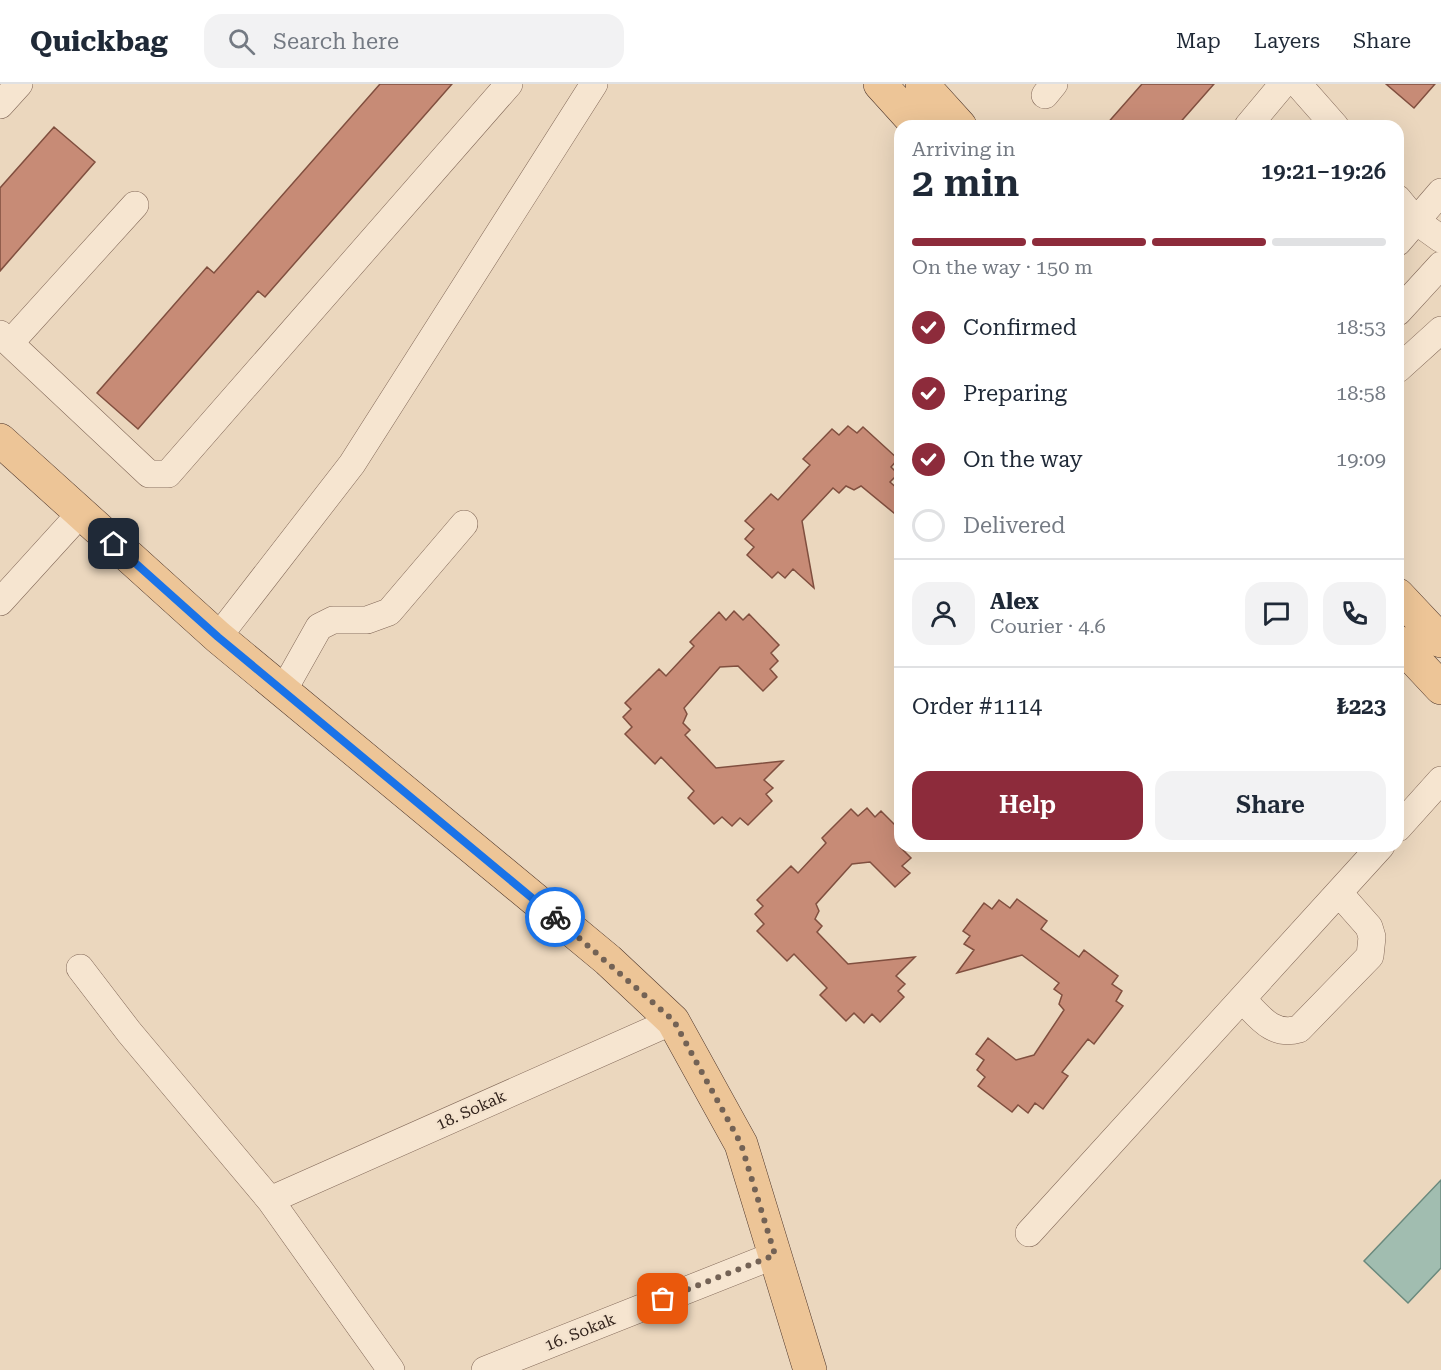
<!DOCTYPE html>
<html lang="en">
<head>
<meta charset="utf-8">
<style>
	:root { --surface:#fff; --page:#f2f2f3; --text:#1f2937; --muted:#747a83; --line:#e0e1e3; --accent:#8d2b3b }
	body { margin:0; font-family:"Roboto Serif",serif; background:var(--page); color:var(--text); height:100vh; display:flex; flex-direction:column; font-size:22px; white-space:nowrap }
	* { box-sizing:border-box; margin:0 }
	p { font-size:20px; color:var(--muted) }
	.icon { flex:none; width:33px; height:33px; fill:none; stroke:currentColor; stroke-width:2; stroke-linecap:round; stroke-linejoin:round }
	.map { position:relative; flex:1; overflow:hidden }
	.details { position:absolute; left:894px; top:36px; width:510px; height:732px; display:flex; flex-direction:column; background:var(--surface); border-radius:18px; box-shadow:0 6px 24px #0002 }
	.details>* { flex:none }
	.pin { position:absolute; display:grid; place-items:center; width:51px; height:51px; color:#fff; margin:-26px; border-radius:12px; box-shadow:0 3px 9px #0006 }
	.courier { position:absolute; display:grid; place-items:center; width:60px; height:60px; margin:-30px; border:4px solid #1a73e8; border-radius:50%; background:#fff; color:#222; box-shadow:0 2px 8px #0007 }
	.head em { font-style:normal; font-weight:600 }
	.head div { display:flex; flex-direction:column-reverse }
	.head { display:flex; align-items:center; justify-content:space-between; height:102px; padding:0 18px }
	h1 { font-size:39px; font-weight:600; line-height:45px }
	.bar { display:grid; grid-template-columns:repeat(4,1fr); gap:9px 6px; align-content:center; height:72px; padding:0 18px }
	.bar i { height:8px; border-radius:4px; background:var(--line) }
	.bar .on { background:var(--accent) }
	.bar p { grid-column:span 4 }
	.line { display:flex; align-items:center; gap:15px; padding:0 18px; border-top:2px solid var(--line) }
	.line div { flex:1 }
	.round { display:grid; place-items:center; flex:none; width:63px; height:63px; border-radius:18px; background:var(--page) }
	ol { padding:0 18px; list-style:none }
	li { display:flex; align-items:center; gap:18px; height:66px }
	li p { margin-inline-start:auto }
	li .icon { padding:6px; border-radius:50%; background:var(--accent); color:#fff; stroke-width:4 }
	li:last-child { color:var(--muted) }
	li i { width:33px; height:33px; border:3px solid var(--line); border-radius:50% }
	.action { display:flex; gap:12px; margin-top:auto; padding:12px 18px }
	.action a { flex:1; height:69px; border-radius:18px; background:var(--accent); color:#fff; font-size:24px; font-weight:600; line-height:69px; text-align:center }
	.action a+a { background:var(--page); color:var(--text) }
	header { display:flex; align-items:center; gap:36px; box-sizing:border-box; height:84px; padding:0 30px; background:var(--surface); border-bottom:2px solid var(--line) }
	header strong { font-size:28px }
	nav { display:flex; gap:33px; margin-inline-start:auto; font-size:21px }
	.search { width:420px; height:54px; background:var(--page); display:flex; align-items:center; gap:15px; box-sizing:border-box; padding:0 21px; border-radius:18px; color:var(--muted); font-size:22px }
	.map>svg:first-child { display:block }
	.water { fill:#a1bdb0; stroke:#6a897d; stroke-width:1.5 }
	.building { fill:#c78b76; stroke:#804f3f; stroke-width:1.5 }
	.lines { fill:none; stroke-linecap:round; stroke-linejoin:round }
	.minor-casing { stroke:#826858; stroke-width:28 }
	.major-casing { stroke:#4f372c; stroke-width:34 }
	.minor { stroke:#f6e5d0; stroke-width:27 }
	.major { stroke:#edc597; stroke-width:33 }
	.done { stroke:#736255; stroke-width:6; stroke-dasharray:0 10.8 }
	.route { stroke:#1a73e8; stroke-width:8 }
	.labels { text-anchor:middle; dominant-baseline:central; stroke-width:4.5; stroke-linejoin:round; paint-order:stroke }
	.street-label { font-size:16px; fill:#32231c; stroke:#f3e2cd }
</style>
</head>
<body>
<header>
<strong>Quickbag</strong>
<div class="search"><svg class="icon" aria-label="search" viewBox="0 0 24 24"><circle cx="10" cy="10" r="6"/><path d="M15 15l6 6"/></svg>Search here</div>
<nav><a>Map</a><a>Layers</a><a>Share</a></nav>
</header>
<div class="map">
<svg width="1441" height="1286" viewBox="0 0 1441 1286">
	<rect width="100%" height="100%" fill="#ebd7be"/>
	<!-- water -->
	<path class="water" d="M1441 1096V1184L1408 1219 1364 1177Z"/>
	<!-- building -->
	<path class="building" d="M380 0H452L265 213 258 207 138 345 97 309 207 183 214 189Z
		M1142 0H1214L1177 42H1105Z
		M1386 0H1435L1414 24Z
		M54 43 95 78 0 187V104Z
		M848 342 857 349 863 343 898 375 891 383 898 390 890 398 900 407V434L861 402 854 406 846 402 839 409 833 404 802 437 814 504 793 485 785 494 778 488 772 494 747 471 754 463 745 455 754 445 745 437 771 410 778 416 810 381 803 375 832 345 839 351Z
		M734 527 743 536 749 530 779 561 771 569 778 577 770 585 777 593 763 607 738 582 720 583 684 624 687 630 683 639 690 646 685 651 716 684 783 677 764 696 773 704 766 710 772 717 748 741 740 734 732 742 722 733 714 740 688 714 694 707 661 673 655 680 625 650 632 643 623 633 631 625 625 619 659 585 666 592 694 562 690 558 719 528 726 536Z
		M867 724 875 733 881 727 900 746V763L911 774 902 782 910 789 895 803 870 778 852 780 816 820 819 827 815 835 822 842 817 848 848 880 915 873 896 892 905 900 898 907 904 913 880 938 872 930 864 939 854 929 846 937 820 911 827 904 794 870 787 877 757 847 764 840 755 830 763 822 757 816 791 782 798 789 826 759 822 754 851 725 858 732Z
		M1017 815 1047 837 1041 845 1079 873 1084 866 1118 892 1112 900 1122 907 1116 917 1123 922 1094 960 1088 955 1062 988 1068 992 1043 1025 1035 1019 1028 1029 1018 1021 1012 1028 978 1002 985 993 977 986 984 976 976 970 988 954 1016 976 1034 971 1064 926 1059 920 1062 911 1054 905 1059 899 1022 871 957 889 974 866 964 860 970 852 963 847 984 819 992 825 999 816 1010 824Z"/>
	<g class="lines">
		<!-- minor casing -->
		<g class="minor-casing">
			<path id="minor" d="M1298 0 1335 42
				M1045 11 1054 0
				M0 21 19 0
				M1248 42 1283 0
				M1398 115 1416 137 1441 155
				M1398 158 1441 108
				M1398 228 1441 181
				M0 250 149 390H168L509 0
				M10 259 135 121
				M1398 285 1441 246
				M0 518 80 430
				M218 553 352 380 594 0
				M283 607 319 543 333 536H367L389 528 464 440
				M1398 744 1441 696
				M80 884 129 948 270 1116 391 1286
				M1242 915C1259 932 1272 953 1299 945L1370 872 1372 853 1369 843 1339 809
				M270 1116 673 937
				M1029 1149 1381 762
				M485 1286 775 1171"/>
		</g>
		<!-- major casing -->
		<g class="major-casing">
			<path id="major" d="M880 0 918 42
				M922 0 960 42
				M0 356 218 553 608 876 673 937 741 1060 810 1286
				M1398 511 1441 557
				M1398 558 1441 604"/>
		</g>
		<!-- minor -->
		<use href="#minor" class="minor"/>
		<!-- major -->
		<use href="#major" class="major"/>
	</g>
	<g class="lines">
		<!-- done -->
		<path class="done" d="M555 833 674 937 741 1060 775 1171 663 1215"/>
		<!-- route -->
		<path class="route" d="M114 460 218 553 555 833"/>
	</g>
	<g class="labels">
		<!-- street labels -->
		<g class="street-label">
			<text transform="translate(471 1026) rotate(-24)">18. Sokak</text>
			<text transform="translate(580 1248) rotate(-22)">16. Sokak</text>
		</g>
	</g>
</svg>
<div class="pin" style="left:663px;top:1215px;background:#ea580c"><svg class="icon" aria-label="bag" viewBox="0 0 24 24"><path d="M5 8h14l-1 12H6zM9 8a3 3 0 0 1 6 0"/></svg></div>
<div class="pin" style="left:114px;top:460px;background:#1f2937"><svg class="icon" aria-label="home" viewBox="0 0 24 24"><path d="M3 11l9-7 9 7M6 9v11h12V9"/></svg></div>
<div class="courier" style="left:555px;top:833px"><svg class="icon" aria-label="bike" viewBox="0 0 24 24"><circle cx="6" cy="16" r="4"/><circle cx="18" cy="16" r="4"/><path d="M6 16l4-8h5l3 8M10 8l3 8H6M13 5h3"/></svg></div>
<section class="details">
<div class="head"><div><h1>2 min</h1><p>Arriving in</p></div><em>19:21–19:26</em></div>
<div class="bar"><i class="on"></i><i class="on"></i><i class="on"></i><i></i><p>On the way · 150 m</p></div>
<ol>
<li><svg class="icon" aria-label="check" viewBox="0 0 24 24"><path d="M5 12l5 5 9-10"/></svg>Confirmed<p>18:53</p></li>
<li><svg class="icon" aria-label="check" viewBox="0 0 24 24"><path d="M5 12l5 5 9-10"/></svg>Preparing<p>18:58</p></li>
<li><svg class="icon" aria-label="check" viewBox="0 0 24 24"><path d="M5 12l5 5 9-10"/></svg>On the way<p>19:09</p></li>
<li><i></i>Delivered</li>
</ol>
<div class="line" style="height:108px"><a class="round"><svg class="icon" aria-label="person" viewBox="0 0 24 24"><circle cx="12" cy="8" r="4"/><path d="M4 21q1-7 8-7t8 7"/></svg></a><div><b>Alex</b><p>Courier · 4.6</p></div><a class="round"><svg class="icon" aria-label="chat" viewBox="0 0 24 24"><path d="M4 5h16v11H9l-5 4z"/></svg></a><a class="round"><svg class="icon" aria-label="phone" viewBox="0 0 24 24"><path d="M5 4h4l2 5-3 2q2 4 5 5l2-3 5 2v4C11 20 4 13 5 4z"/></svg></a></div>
<div class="line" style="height:78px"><div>Order #1114</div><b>₺223</b></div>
<div class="action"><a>Help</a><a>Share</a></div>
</section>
</div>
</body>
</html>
